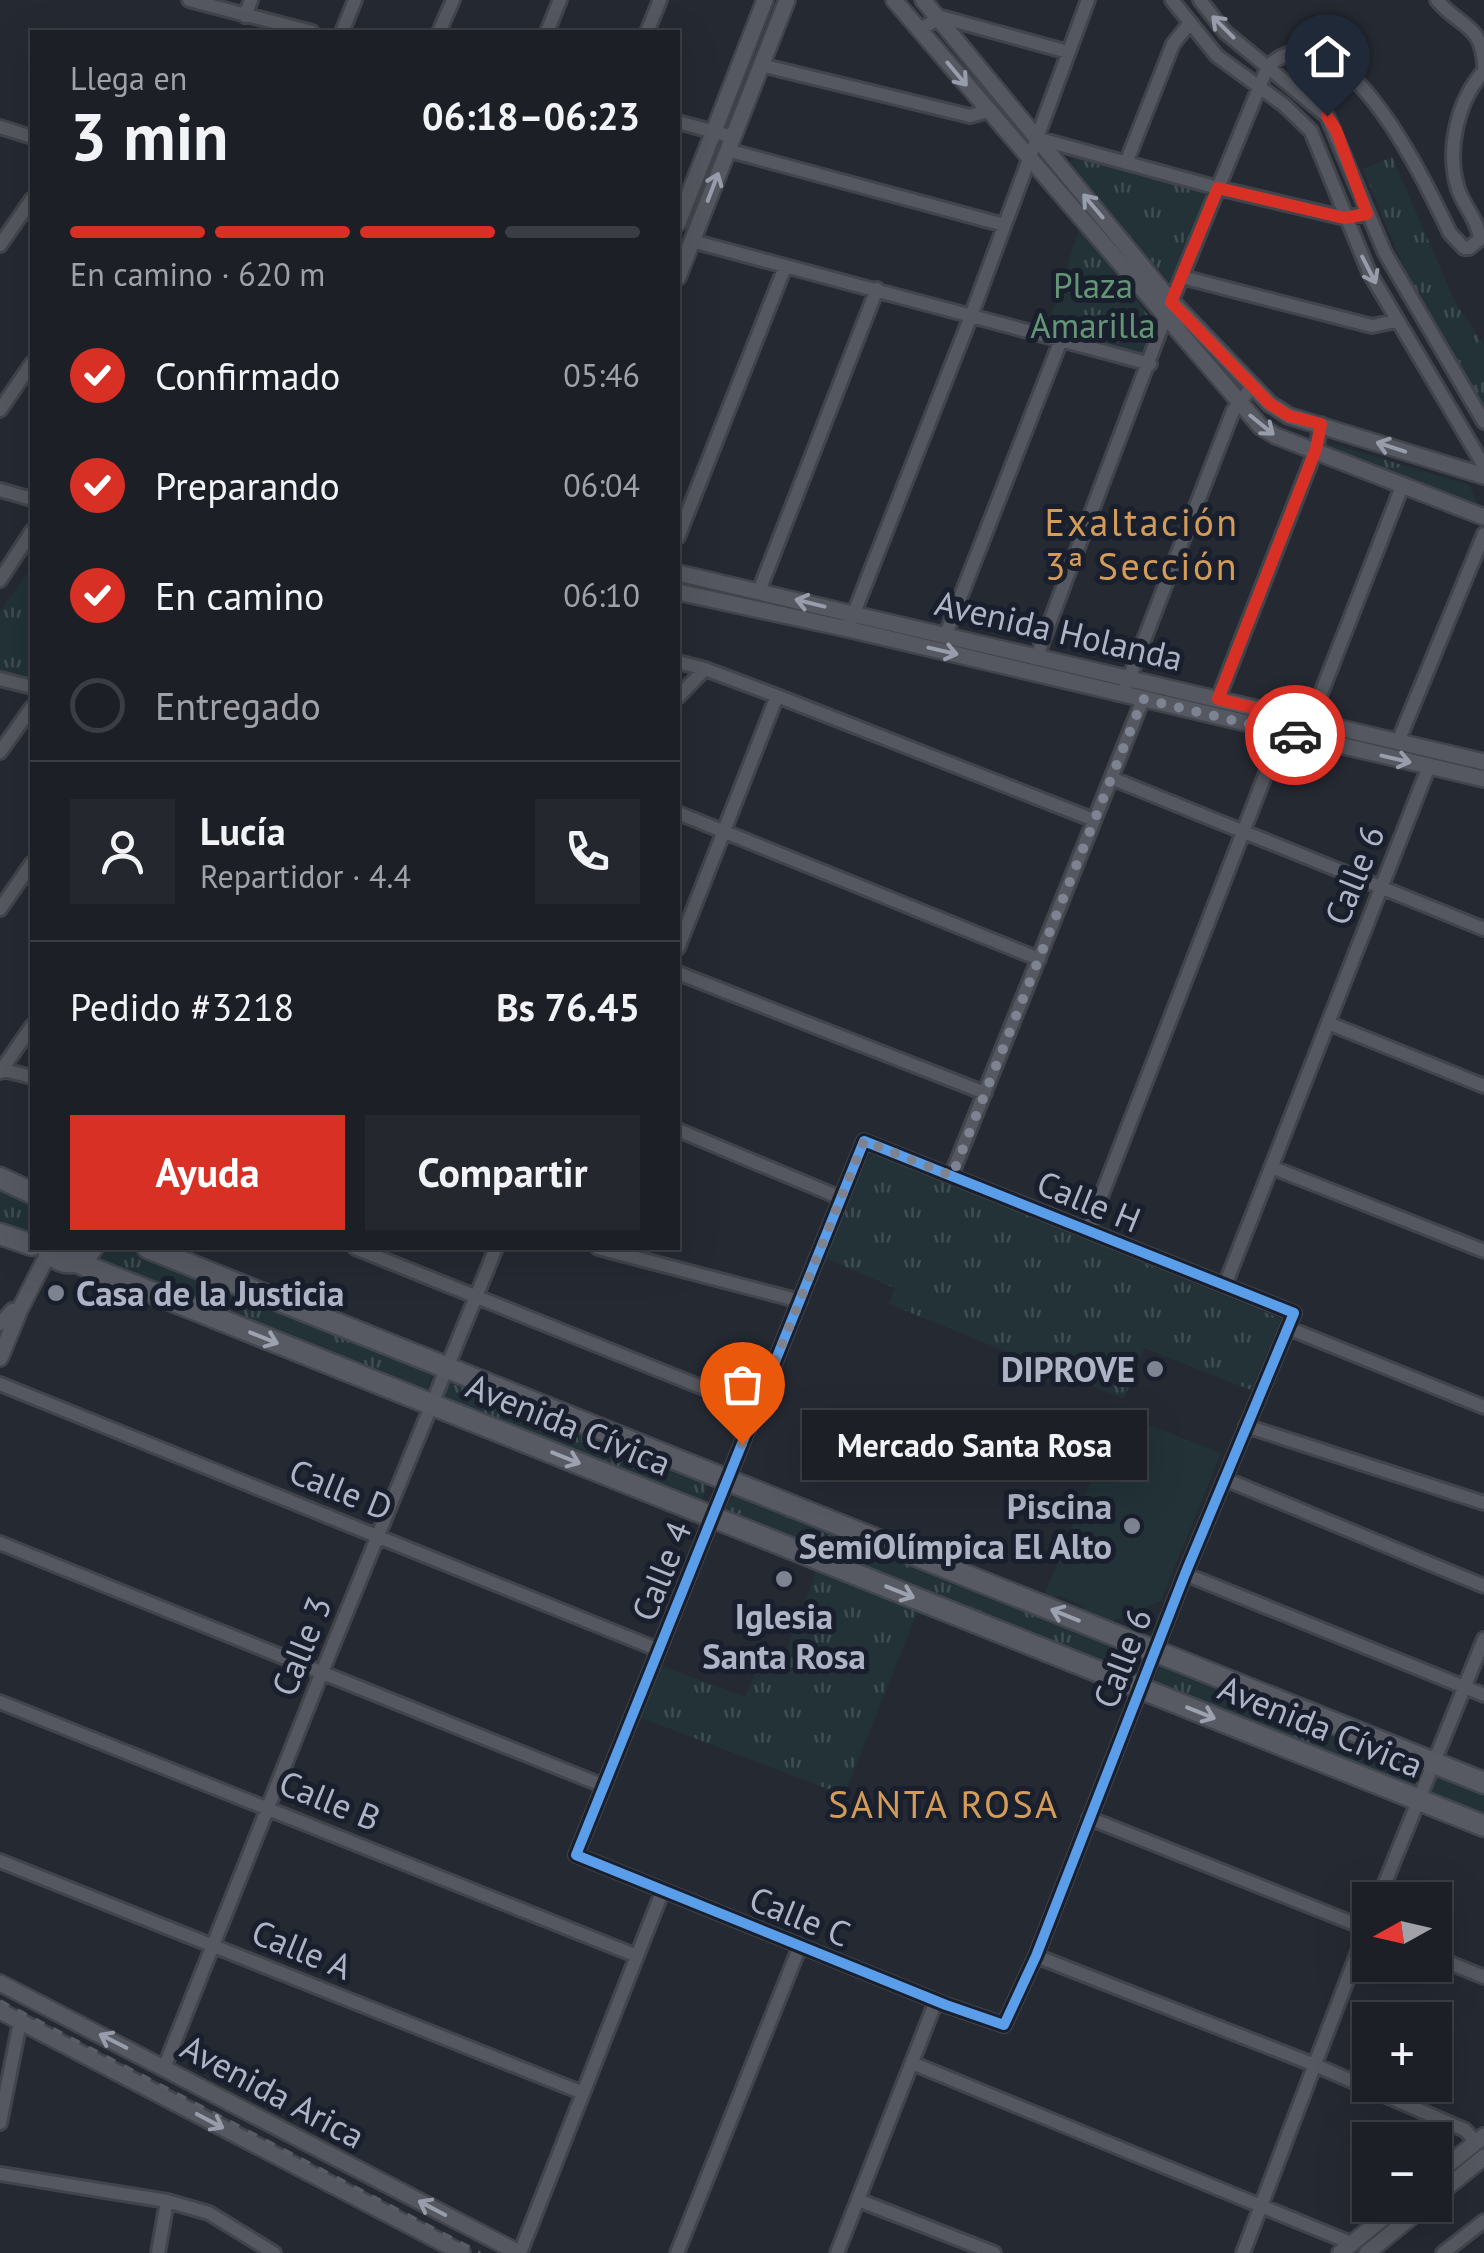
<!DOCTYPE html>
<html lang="es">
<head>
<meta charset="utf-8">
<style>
	:root { --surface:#1c1f26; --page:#25272e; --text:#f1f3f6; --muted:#a0a2a7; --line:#3a3d43; --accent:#d93025 }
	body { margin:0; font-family:"PT Sans",sans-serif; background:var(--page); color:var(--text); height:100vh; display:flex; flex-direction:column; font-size:38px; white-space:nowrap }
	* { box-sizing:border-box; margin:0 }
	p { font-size:32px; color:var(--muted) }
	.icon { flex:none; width:55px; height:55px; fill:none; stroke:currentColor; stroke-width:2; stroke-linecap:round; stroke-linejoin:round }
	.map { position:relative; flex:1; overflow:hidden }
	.details { position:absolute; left:30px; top:30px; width:650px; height:1220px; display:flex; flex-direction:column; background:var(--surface); border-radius:0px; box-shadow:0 10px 40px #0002,0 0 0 2px var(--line) }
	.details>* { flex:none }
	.needle { width:65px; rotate:262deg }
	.fabs { position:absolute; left:1352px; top:1882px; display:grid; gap:20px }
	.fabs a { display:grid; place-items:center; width:100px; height:100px; border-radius:0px; background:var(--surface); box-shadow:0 10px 40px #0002,0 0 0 2px var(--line); font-size:50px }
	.pin { position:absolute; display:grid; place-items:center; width:85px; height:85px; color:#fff; margin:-102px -42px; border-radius:50% 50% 50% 0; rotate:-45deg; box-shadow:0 0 10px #0007 }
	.pin .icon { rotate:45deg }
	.courier { position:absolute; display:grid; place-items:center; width:100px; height:100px; margin:-50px; border:8px solid #d93025; border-radius:50%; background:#fff; color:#222; box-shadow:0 2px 12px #0007 }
	.bubble { position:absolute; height:70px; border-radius:0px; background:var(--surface); box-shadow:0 10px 40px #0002,0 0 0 2px var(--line); font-size:32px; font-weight:700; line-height:70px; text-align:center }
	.head em { font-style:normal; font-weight:700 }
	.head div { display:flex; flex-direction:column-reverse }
	.head { display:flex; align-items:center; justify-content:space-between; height:170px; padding:0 40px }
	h1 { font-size:65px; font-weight:700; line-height:75px }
	.bar { display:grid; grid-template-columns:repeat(4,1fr); gap:15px 10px; align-content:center; height:120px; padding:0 40px }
	.bar i { height:12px; border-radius:8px; background:var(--line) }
	.bar .active { background:var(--accent) }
	.bar p { grid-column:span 4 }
	.line { display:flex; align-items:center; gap:25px; padding:0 40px; border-top:2px solid var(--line) }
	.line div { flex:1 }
	.round { display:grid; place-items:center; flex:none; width:105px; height:105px; border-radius:0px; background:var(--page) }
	ol { padding:0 40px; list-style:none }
	li { display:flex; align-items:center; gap:30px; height:110px }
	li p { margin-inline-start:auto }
	li .icon { padding:10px; border-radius:50%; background:var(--accent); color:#fff; stroke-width:4 }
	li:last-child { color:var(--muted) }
	li i { width:55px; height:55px; border:5px solid var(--line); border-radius:50% }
	.action { display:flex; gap:20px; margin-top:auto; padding:20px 40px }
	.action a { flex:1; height:115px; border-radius:0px; background:var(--accent); color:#fff; font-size:40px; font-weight:700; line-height:115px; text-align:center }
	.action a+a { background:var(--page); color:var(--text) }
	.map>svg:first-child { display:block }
	.grass { fill:#223237 }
	.park { fill:url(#park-tufts) }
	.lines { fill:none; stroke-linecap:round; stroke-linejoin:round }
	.minor-casing { stroke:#41444b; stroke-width:18 }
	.tertiary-casing { stroke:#41444b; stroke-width:20 }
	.primary-casing { stroke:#42464f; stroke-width:25 }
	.minor { stroke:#555860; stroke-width:12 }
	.tertiary { stroke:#555860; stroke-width:15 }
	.primary { stroke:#575a63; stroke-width:20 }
	.rail { stroke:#585c64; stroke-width:4; stroke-dasharray:10 10; stroke-linecap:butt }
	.cycleway-casing { stroke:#191f2c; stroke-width:16 }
	.cycleway { stroke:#5a9eea; stroke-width:10 }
	.oneway { stroke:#989dac }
	.oneway2 { stroke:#9da2b1 }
	.done { stroke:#7e8392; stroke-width:10; stroke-dasharray:0 18 }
	.route { stroke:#d93025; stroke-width:12 }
	.poi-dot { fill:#7e8392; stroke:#191f2c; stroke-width:4 }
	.labels { text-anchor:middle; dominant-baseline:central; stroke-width:10; stroke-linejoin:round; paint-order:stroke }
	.park-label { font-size:35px; fill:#659576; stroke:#191f2c }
	.street-label { font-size:35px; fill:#aeb4c5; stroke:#191f2c }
	.poi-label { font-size:35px; font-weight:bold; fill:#aeb4c5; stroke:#191f2c; text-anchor:end }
	.neighbourhood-label { font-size:38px; letter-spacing:2.5px; fill:#d49c59; stroke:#191f2c }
</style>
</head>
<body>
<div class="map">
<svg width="1484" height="2253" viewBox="0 0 1484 2253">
	<defs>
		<pattern id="park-tufts" width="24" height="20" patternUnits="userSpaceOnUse" patternTransform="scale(2.5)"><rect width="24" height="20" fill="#223237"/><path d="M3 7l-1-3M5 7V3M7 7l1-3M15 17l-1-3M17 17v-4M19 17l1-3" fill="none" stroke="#404d52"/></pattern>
	</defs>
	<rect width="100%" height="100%" fill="#252932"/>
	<!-- grass -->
	<path class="grass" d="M1119 1413 1221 1453 1161 1601 1111 1622 1086 1613 1083 1606 1060 1596 1050 1599 1044 1595Z"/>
	<!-- park -->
	<path class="park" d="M1392 157 1455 302 1484 345V409L1417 301 1363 169Z
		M1074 158 1210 194 1173 286 1068 165Z
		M1080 226 1158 329 1148 355 1143 357 1046 332Z
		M1322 441 1469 485 1483 516 1321 450Z
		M32 567V682L0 673V611Z
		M874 1153 1281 1319 1251 1390 1144 1348 1124 1399 889 1304 895 1288 825 1258 866 1161Z
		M0 1185 32 1199V1230L27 1236 0 1226Z
		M105 1248H129L433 1373 424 1396 98 1264Z
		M448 1379 709 1482 700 1506 439 1402Z
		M733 1491 1138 1654 1129 1677 724 1515Z
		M818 1567 918 1610 844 1795 639 1717 659 1665 745 1697 765 1647 785 1654Z
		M1162 1662 1422 1767 1413 1791 1153 1685Z
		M1436 1772 1484 1792V1819L1428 1796Z"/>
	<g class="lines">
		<!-- minor casing -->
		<g class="minor-casing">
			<path id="minor" d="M189 0 312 32
				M1172 0 1217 56 1284 105 1311 131 1369 272 1484 466
				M1200 0 1225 32 1327 116 1385 253 1484 422
				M1437 0C1459 27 1483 24 1484 66
				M245 16 251 0
				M919 30 941 17 1068 52
				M342 32 355 0
				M439 32 453 0
				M547 32 560 0
				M647 32 660 0
				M761 65 970 116 988 111
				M678 122 733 137
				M0 127 32 137
				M1036 138 1218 188 1345 218 1367 213
				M727 150 1004 225
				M1126 163 1173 44 1189 24
				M692 241 1150 364
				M0 245 32 199
				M1182 277 1372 326 1396 321
				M0 410 32 363
				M0 490 32 499
				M678 537 785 267
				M0 580 32 531
				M759 591 877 289
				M850 623 971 316 1088 0
				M946 634 1061 340
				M1037 656 1166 315 1268 66C1343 0 1426 185 1450 233L1464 248H1469L1480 239C1478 220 1464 207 1458 189 1446 150 1457 101 1484 71
				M678 662 705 669 777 696 1094 820
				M0 679 32 687
				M1123 694 1233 411 1251 388
				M678 697 705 669
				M1218 699 1316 449 1321 424
				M1307 729 1403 484
				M1398 742 1484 534
				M0 752 32 707
				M1111 778 1484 929
				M678 813 1039 959
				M0 909 32 863
				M678 948 777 696
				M678 973 985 1093
				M1328 1023 1484 1086
				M0 1069 32 1077
				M0 1072 32 1026
				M678 1130 841 1198
				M864 1141 1294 1313 1185 1574 1036 1956 1004 2025 946 2005 576 1855Z
				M1271 1167 1484 1251
				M951 1176 1143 699
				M1088 1230 1282 732
				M355 1248 756 1409
				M598 1248 800 1301
				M1225 1285 1429 766
				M0 1324 12 1310 20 1309
				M1288 1328 1484 1407
				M0 1384 659 1650
				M1246 1426 1484 1503
				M1225 1479 1484 1586
				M0 1543 604 1786
				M1185 1574 1484 1695
				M0 1702 637 1956
				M1089 1818 1370 1930
				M0 1861 583 2093
				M1378 1900 1484 1639
				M1036 1956 1315 2065 1465 2130 1476 2142
				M1435 1957 1484 1977
				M912 2063 1351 2243
				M164 2068 322 1672 496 1248
				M0 2123 20 2022
				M0 2174 167 2201 209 2213 274 2253
				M858 2200 994 2253
				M158 2253 167 2201
				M520 2253 663 1890
				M677 2253 800 1946
				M837 2253 936 2001
				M1243 2253 1370 1920
				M1443 2253 1484 2221"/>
		</g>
		<!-- tertiary casing -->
		<g class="tertiary-casing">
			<path id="tertiary" d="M894 0 1261 427 1276 436 1484 517
				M923 0 1171 301 1270 404 1289 416 1484 476
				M678 223 765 0
				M678 277 787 0
				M678 573 1484 762
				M678 592 848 629 1484 779
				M0 1358 20 1309 49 1252
				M0 1983 519 2253
				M0 2011 462 2253
				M1435 2175 1484 2136
				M1435 2197 1484 2157
				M1340 2253 1399 2205
				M1367 2253 1426 2205"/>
		</g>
		<!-- primary casing -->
		<g class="primary-casing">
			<path id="primary" d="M0 1178 32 1193
				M0 1234 32 1245
				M47 1248C59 1267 80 1267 92 1248
				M148 1248 1484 1783
				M76 1262 1484 1826"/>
		</g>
		<!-- minor -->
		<use href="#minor" class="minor"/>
		<!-- tertiary -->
		<use href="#tertiary" class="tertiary"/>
		<!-- primary -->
		<use href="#primary" class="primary"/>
		<!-- rail -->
		<path class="rail" d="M0 2001 480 2253"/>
		<!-- cycleway casing -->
		<g class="cycleway-casing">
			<path id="cycleway" d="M864 1141 1294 1313 1185 1574 1036 1956 1004 2025 946 2005 576 1855Z"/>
		</g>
		<!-- cycleway -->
		<use href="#cycleway" class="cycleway"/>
	</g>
	<!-- one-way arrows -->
	<defs><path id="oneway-shaft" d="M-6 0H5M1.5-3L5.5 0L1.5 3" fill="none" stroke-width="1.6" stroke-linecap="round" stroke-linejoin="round" transform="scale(2.5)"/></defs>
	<g class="oneway">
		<use href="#oneway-shaft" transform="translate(1223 27) rotate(-135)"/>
		<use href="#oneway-shaft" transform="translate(957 74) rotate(50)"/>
		<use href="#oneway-shaft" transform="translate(713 187) rotate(-69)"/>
		<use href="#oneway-shaft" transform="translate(1093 206) rotate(-130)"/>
		<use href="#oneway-shaft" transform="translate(1369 270) rotate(63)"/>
		<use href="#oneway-shaft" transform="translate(1262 425) rotate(39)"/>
		<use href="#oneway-shaft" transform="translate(1391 447) rotate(-162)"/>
		<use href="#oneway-shaft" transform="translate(810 603) rotate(-166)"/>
		<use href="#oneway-shaft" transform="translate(943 651) rotate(13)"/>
		<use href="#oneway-shaft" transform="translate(1396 759) rotate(13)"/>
		<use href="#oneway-shaft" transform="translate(113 2041) rotate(-153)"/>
		<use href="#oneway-shaft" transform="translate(210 2121) rotate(28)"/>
		<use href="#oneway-shaft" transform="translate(432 2208) rotate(-152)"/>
	</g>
	<g class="oneway2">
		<use href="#oneway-shaft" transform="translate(264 1338) rotate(22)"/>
		<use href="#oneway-shaft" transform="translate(566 1458) rotate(22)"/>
		<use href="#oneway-shaft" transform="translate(900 1592) rotate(22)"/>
		<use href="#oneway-shaft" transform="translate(1065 1615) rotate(-158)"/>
		<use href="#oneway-shaft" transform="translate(1201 1713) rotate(22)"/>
	</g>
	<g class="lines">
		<!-- done -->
		<path class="done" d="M742 1444 864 1141 952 1176 1143 699 1295 735"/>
		<!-- route -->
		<path class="route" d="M1295 735 1304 736 1309 722 1218 699 1316 449 1321 424 1289 416 1270 404 1171 302 1218 188 1344 218 1367 214 1336 130 1327 116"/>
	</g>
	<!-- markers -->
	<g class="poi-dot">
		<circle cx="56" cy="1293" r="10"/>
		<circle cx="1155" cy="1369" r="10"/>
		<circle cx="1132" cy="1526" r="10"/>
		<circle cx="784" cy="1579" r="10"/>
	</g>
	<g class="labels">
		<!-- park labels -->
		<g class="park-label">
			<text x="1093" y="285">Plaza<tspan x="1093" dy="40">Amarilla</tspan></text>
		</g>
		<!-- street labels -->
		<g class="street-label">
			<text transform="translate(1059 630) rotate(13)">Avenida Holanda</text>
			<text transform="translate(1354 875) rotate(-68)">Calle 6</text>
			<text transform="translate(1089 1201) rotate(22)">Calle H</text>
			<text transform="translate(569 1424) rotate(22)">Avenida Cívica</text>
			<text transform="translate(341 1489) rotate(22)">Calle D</text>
			<text transform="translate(661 1571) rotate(-68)">Calle 4</text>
			<text transform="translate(301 1646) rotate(-68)">Calle 3</text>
			<text transform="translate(1122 1658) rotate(-69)">Calle 6</text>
			<text transform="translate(1321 1726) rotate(22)">Avenida Cívica</text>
			<text transform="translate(330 1800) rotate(22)">Calle B</text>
			<text transform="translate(800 1916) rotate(22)">Calle C</text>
			<text transform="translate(302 1949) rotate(22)">Calle A</text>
			<text transform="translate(273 2091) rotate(28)">Avenida Arica</text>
		</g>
		<!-- poi labels -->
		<g class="poi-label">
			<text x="76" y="1293" text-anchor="start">Casa de la Justicia</text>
			<text x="1135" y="1369">DIPROVE</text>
			<text x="1112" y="1506">Piscina<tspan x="1112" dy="40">SemiOlímpica El Alto</tspan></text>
			<text x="784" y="1616" text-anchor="middle">Iglesia<tspan x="784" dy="40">Santa Rosa</tspan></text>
		</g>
		<!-- neighbourhood labels -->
		<g class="neighbourhood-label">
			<text x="1142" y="521">Exaltación<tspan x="1142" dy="44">3ª Sección</tspan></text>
			<text x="944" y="1803">SANTA ROSA</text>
		</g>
	</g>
</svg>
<div class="fabs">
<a><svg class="needle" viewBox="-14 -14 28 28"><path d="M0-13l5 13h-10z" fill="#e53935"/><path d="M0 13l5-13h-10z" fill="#a0a2a7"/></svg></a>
<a>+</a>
<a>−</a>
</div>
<div class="pin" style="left:742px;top:1444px;background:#ea580c"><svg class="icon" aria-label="bag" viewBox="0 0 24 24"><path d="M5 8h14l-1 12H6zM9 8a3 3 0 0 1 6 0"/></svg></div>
<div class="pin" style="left:1327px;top:116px;background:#1f2937"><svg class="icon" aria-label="home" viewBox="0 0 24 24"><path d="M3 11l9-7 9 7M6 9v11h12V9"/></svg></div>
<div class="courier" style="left:1295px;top:735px"><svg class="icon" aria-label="car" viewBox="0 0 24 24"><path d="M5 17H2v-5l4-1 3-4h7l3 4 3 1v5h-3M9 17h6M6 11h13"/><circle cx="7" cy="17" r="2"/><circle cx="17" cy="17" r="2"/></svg></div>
<div class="bubble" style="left:802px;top:1410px;width:345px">Mercado Santa Rosa</div>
<section class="details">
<div class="head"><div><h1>3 min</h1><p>Llega en</p></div><em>06:18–06:23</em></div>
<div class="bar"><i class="active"></i><i class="active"></i><i class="active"></i><i></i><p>En camino · 620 m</p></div>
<ol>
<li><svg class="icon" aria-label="check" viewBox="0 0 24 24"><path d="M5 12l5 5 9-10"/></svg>Confirmado<p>05:46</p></li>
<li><svg class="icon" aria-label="check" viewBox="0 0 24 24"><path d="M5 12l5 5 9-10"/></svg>Preparando<p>06:04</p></li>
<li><svg class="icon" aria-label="check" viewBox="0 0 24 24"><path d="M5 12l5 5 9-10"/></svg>En camino<p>06:10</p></li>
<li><i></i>Entregado</li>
</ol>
<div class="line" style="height:180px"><a class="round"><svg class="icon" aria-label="person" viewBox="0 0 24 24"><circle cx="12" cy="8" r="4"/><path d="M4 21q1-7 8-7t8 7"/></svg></a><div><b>Lucía</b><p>Repartidor · 4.4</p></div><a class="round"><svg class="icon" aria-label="phone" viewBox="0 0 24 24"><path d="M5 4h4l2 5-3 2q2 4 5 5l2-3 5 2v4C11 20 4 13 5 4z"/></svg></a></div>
<div class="line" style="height:130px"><div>Pedido #3218</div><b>Bs 76.45</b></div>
<div class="action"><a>Ayuda</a><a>Compartir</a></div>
</section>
</div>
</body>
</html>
